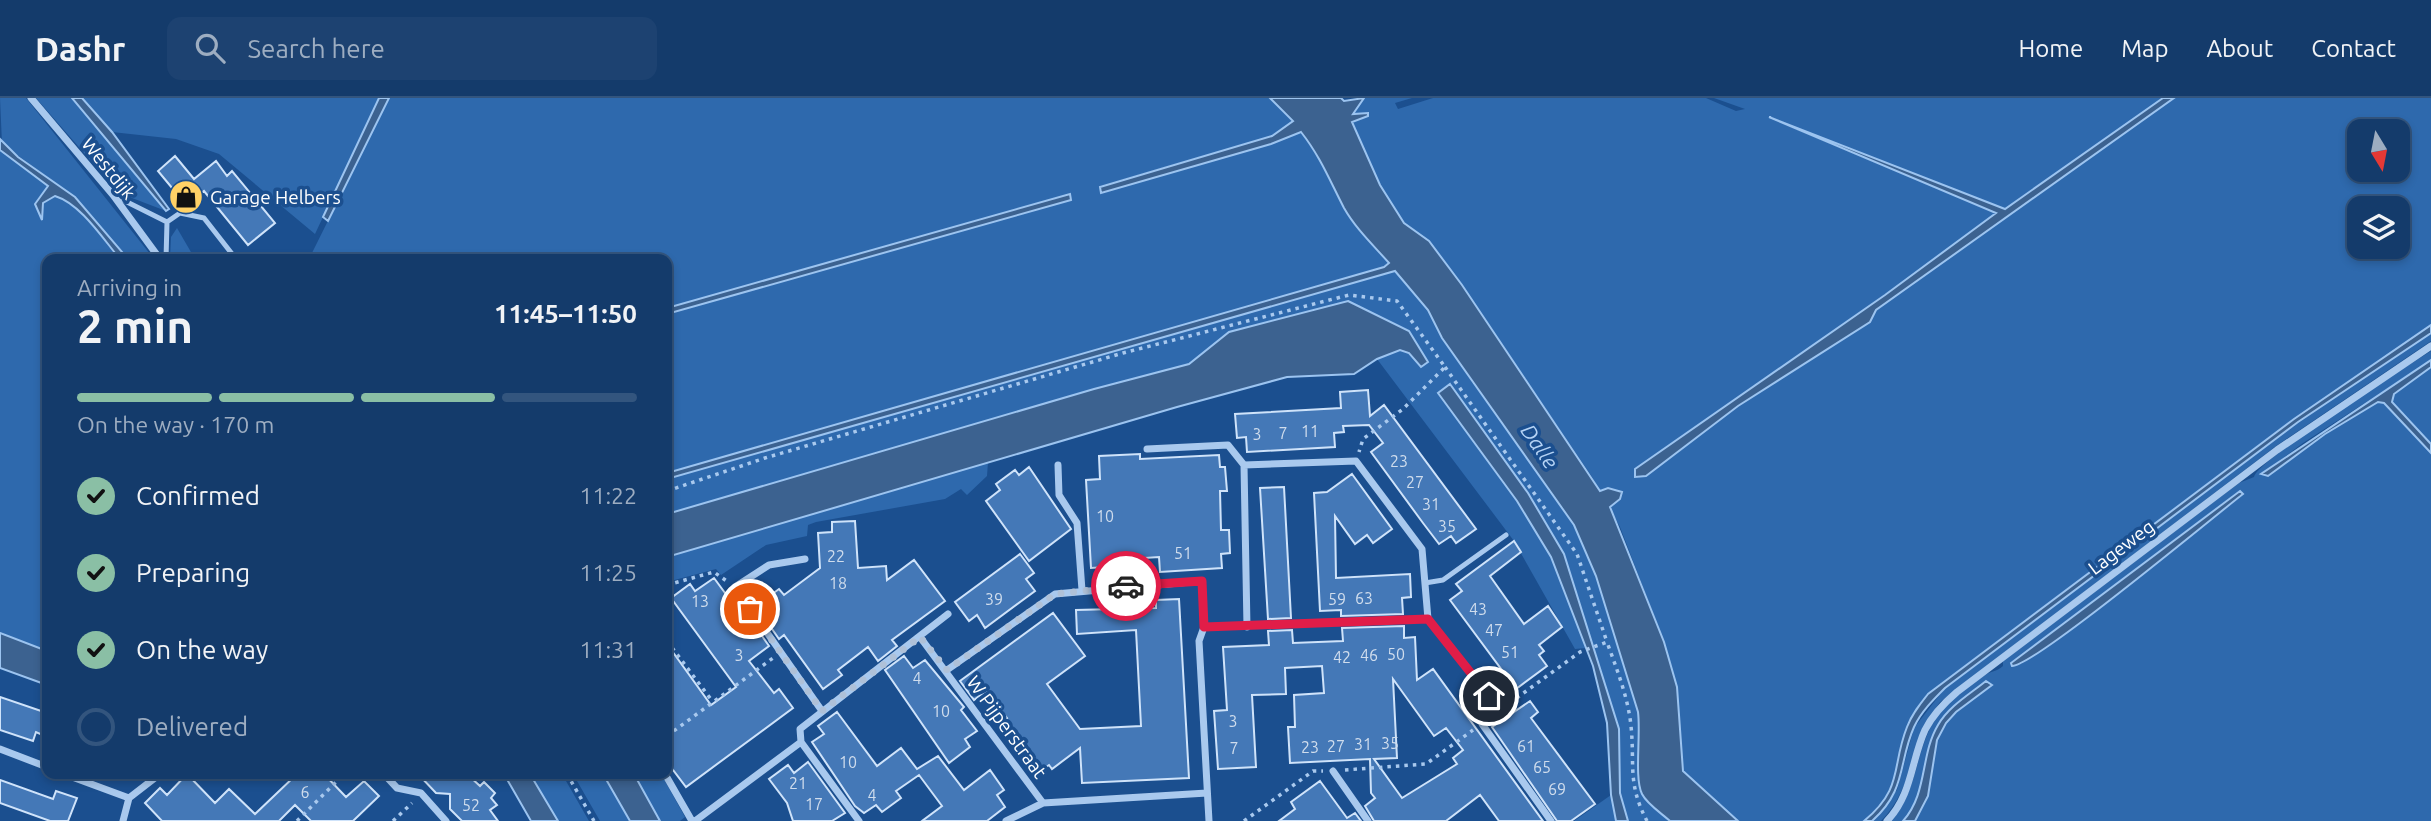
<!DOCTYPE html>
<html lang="en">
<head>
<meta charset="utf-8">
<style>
	:root { --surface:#143b6b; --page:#1d4271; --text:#f1f3f6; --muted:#9dadc1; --line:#33557e; --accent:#8abfa5 }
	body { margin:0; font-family:Ubuntu,sans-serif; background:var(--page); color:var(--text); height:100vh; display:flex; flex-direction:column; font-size:26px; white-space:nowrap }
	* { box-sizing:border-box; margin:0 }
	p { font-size:23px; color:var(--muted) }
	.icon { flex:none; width:38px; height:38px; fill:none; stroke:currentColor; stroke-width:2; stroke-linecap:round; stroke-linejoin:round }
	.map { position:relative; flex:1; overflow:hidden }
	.panel { position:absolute; left:42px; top:156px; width:630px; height:525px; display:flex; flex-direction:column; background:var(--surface); border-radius:14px; box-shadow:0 4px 10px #0003,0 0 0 2px var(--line) }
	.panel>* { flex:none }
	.needle { width:46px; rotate:170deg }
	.controls { position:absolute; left:2347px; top:21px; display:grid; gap:14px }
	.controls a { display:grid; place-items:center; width:63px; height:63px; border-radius:14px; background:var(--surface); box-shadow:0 4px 10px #0003,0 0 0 2px var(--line); font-size:35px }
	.pin { position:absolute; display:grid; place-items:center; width:60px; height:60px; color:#fff; margin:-30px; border:4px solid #fff; border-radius:50%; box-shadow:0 2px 7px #0007 }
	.courier { position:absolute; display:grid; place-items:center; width:70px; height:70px; margin:-35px; border:5px solid #e11d48; border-radius:50%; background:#fff; color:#222; box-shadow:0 2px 9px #0007 }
	.headline em { font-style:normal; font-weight:600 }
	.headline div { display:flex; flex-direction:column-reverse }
	.headline { display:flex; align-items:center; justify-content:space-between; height:119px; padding:0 35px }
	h1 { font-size:46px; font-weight:600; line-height:52px }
	.bar { display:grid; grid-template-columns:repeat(4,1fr); gap:10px 7px; align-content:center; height:84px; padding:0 35px }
	.bar i { height:9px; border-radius:5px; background:var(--line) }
	.bar .on { background:var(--accent) }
	.bar p { grid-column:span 4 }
	ol { padding:0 35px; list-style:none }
	li { display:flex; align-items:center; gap:21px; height:77px }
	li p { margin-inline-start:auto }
	li .icon { padding:7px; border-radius:50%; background:var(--accent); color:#111; stroke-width:4 }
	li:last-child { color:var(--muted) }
	li i { width:38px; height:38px; border:4px solid var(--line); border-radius:50% }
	header { display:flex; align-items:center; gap:42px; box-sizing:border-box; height:98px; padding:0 35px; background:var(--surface); border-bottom:2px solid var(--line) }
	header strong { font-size:33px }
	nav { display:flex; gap:38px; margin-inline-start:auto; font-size:24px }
	.search { width:490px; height:63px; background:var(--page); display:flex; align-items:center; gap:18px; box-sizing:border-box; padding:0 24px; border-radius:14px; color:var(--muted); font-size:26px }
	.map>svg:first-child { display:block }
	.green { fill:#2e69ad; fill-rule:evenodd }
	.water { fill:#3c6290; stroke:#9cc4f0; stroke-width:2 }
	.building { fill:#4478b7; stroke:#cfe3fa; stroke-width:2; fill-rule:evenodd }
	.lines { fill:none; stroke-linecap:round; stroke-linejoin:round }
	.path { stroke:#a9c9ee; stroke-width:3.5; stroke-dasharray:3.5 5; stroke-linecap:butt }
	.lane { stroke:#a9c9ee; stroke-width:5 }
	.street { stroke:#a9c9ee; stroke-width:7 }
	.done { stroke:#afc1d8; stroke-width:7; stroke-dasharray:0 12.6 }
	.route { stroke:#e11d48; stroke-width:9 }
	.labels { text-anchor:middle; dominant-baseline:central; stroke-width:7; stroke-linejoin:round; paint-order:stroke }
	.number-label { font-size:16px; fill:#d0dded }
	.street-label { font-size:19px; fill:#fff; stroke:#1b4f8f }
	.poi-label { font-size:19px; fill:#fff; stroke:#1b4f8f; text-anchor:start }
	.water-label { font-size:21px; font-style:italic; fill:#b5d3f5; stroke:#1b4f8f }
</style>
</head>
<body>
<header>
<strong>Dashr</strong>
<div class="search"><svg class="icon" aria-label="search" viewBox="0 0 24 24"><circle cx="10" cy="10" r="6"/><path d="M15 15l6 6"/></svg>Search here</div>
<nav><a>Home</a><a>Map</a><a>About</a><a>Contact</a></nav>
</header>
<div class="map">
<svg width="2431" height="723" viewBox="0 0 2431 723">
	<rect width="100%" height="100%" fill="#1b4f8f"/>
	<!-- green -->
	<path class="green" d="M0 0H26L154 161H128L53 83 2 46Z
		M36 0H72L166 113 119 95Z
		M82 0H379L315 136 219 56 176 41 112 34Z
		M389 0H1270L1293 24 1272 38 1100 88 1101 95 1271 46 1301 34C1320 58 1330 84 1344 110 1356 132 1373 147 1389 165L1377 172 667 375V216L1071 102 1070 96 667 210V161H309Z
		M1364 0H1412L1395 5 1398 11 1433 0H1706L1736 13 1745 11 1714 0H2163L2005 111 1769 20 1996 115 1885 197 1635 371 1634 375 1646 378 1738 308 1870 224 1876 212 2174 0H2431V227L2294 321 1928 596 1906 630 1896 681 1888 698 1864 723H1738L1683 674 1677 589 1664 544 1620 429 1592 379 1462 187 1429 143 1404 125 1380 87 1352 24 1368 18 1353 17ZM2359 33H2398V72H2359ZM2359 110H2398V149H2359Z
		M0 52 48 88 37 102 42 115 43 105 55 98C81 106 102 141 120 161H47V553L0 535Z
		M177 130 195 161H170L171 139Z
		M1395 173 1428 212 1473 285 1574 427 1596 478 1638 614C1641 637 1634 680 1642 696 1647 706 1661 715 1670 723H1628L1620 695 1619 631 1564 456 1450 286 1438 295 1517 403 1551 459 1586 550 1575 551 1514 443 1377 261 1400 251 1409 255 1421 268 1427 264 1409 233 1348 203 1229 234 1189 266 1094 291 667 416V381Z
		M2431 235V243L2276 348 1940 604C1912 640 1914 690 1881 723H1872L1897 692 1914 630 1945 590 2298 324Z
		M2431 253V262L2303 345 2262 376 2268 378 2325 336 2378 304 2384 305 2431 355V723H1915L1928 698 1937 642 1946 625 1956 614 1986 592C1910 616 1945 676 1903 723H1892C1919 689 1915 652 1936 620 1948 603 1967 588 1985 577 1991 573 1996 574 2003 568V563L2239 385 2254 379C2258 361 2406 269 2431 253ZM2239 393 2243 397 2063 538 2021 566 2011 565Z
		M2431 269V346L2392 305 2393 296Z
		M988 364 987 378 967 397 961 391 945 401 816 424 808 427 807 438 766 447 721 477 716 471 667 484V459Z
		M530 676H562L589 723H558Z
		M573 676H603L630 723H600Z
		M634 676H661L685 719 680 723H660Z
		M1611 697 1616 723H1574Z"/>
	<!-- water -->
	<path class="water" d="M72 0H82L112 34 169 111 166 113Z
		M379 0H389L328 123 323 119Z
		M1270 0H1341L1344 3 1364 0 1353 16 1368 15V18L1352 24 1380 87 1404 125 1429 143 1462 187 1600 393 1608 390 1622 394 1620 401 1610 409 1664 544 1677 589 1683 673 1738 723H1670C1661 715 1647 706 1642 696 1634 680 1641 637 1638 614L1596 478 1574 427 1442 240 1428 212 1395 173 667 381V375L1384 169 1389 165C1373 147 1356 131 1344 110 1330 83 1320 58 1301 34L1271 46 1101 95 1100 89 1272 38 1293 23Z
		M2163 0H2174L1876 212 1870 224 1738 308 1646 378 1635 379V371L1885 197 1996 115 1769 19 2005 111Z
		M0 41 18 59 75 99 128 161H120C103 141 81 106 55 98L43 105 42 122 35 106 48 88 0 52Z
		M1070 96 1071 102 667 216V210Z
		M1348 203 1409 233 1428 264 1421 269 1409 255 1400 252 1377 261 1354 276 1287 279 1177 309 667 459V416L1094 291 1189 266 1229 234Z
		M2431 227V235L2298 324 1945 590C1933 602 1921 614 1914 629 1898 665 1907 692 1872 723H1864C1904 690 1891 669 1907 629 1912 616 1920 606 1928 596L2294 321Z
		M2431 262V269L2394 296 2392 304 2431 346V355L2384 305 2378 304 2325 336 2268 378 2261 376Z
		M1450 286 1528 395 1564 456 1619 631 1620 695 1628 723H1616L1611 697 1607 625 1593 568 1551 459 1517 403 1438 295Z
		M2240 393 2243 396C2212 420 2033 569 2012 568L2011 565Z
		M0 535 47 553V587L0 570Z
		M1986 583 1992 587 1956 614 1946 625 1937 642 1928 698 1915 723H1903C1928 695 1920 657 1938 627 1949 608 1970 596 1986 583Z
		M504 676H530L558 723H531Z
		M603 676H634L660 723H630Z"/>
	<!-- building -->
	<path class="building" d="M175 58 194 81 216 63 227 78 232 73 275 125 248 147 204 93 187 108 158 73Z
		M1368 292 1370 318 1384 307 1476 431 1456 445 1451 438 1439 446 1423 425 1371 354 1383 345 1369 327 1343 328 1344 334 1334 335 1335 349 1247 354 1246 339 1237 340 1235 316 1341 310 1340 294Z
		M1140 356V361L1219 357 1220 369H1225L1227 393H1220L1221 432H1229L1230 455 1221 456 1222 470 1160 474 1159 459 1129 461 1130 477 1106 478 1105 469 1091 470 1086 382 1100 381 1099 358Z
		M1029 369 1071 431 1029 463 986 403 1000 392 996 386 1015 372 1019 377Z
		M1352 376 1392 431 1373 445 1367 437 1355 446 1335 418 1336 480 1410 476 1411 499 1402 500 1403 516 1341 518V512L1320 513 1314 395 1327 394Z
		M1284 389 1291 520 1268 521 1260 390Z
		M855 423 858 470 886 468 887 482 914 462 945 503 892 542 897 548 878 563 868 549 838 572 842 577 823 591 784 537 779 541 756 508 779 491 784 497 820 470 818 435 832 434V424Z
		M1514 443 1521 454 1490 478 1524 526 1548 508 1562 529 1539 547 1544 553 1539 557 1547 568 1516 591 1450 502 1462 493 1456 486Z
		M1020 456 1034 475 1026 481 1035 493 985 530 977 517 969 523 955 504Z
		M714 480 742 518 746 515 769 548 749 563 774 595 779 591 793 610 686 689 667 664V546L711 607 736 589 671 500 690 486 695 493Z
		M1179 501 1189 680 1082 685 1080 650 1052 671 1049 667 1039 674 1002 624 1007 620 986 593 974 602 960 583 1053 515 1085 558 1047 586 1080 631 1141 628 1136 532 1077 536 1076 512 1156 510V502Z
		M1404 528V540L1415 539 1417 582 1433 571 1543 723H1499L1480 697 1446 723H1374L1365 708 1375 700 1371 695 1370 661 1290 665 1288 629H1295L1294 597 1324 595 1322 568 1285 570 1286 596 1252 597 1256 669 1218 671 1214 613 1227 612 1223 549 1269 547 1268 533 1292 532 1293 545 1343 543 1342 530ZM1393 581 1434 638 1446 630 1463 652 1453 660 1457 666 1402 700 1374 661 1397 660Z
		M904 558 913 570 925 562 964 609 961 612 977 633 965 641 970 649 949 665 885 572Z
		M0 599 47 615V639L36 634 33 643 0 632Z
		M1530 603 1538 614 1531 620 1595 706 1571 723H1557L1492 629Z
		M837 614 877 668 901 650 917 671 938 658 964 692 990 672 1004 692 997 697 1005 709 987 723H922L942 708 919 677 896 693 901 700 882 714 876 707 864 715 855 708 812 644 824 636 818 628Z
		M808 664 845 715 832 723H793L787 705 769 681 788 667 794 675Z
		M187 676 215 705 229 691 255 716 297 676H324L346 699 364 683 379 698 353 723H311L295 707 279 723H162L145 705 160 690 167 697Z
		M418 676H467L480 688 484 684 495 695 491 700 497 707 490 712 498 723H462L450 711V696L436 695Z
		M0 682 53 701 56 693 77 700 68 723H50L0 705Z
		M1320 683 1347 720 1355 715 1361 723H1279L1295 711 1291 704Z"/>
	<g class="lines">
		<!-- path -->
		<path class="path" d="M1445 269 1577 456 1607 544
			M667 393 765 360 1123 255 1349 197 1397 203 1445 269 1403 311 1363 341 1359 354
			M667 487 714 474 728 484
			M667 543 713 604
			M1496 615 1580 554 1607 544C1617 572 1628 599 1631 628 1635 667 1627 685 1647 723
			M667 638 773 560
			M1345 672 1426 666 1473 632
			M567 676 594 723
			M297 723 344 676
			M393 723 412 705
			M1244 723 1313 673H1323"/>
		<!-- lane -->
		<path class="lane" d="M115 98 167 124 180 115 204 120 236 161
			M166 161 167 124
			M1425 485 1443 482 1506 437"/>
		<!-- street -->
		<path class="street" d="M31 0 113 97 160 161
			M1147 351 1228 347 1244 367 1356 363 1422 451 1428 521 1489 598 1482 626 1551 723
			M1058 367 1059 397 1077 425 1082 492
			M1244 367 1247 529
			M805 461 769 467 735 489 822 613
			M1204 529 1199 543 1209 723
			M920 539 1043 705
			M947 572 1055 496 1202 483 1204 529 1428 521
			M801 644 859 723
			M0 651 47 669
			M1333 673 1368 723
			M64 676 129 700 160 676
			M384 676 397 690 421 695 446 723
			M665 676 692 723
			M123 723 129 700
			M695 723 801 644 800 631 948 516
			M1006 723 1043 705 1207 695
			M1887 723C1912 697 1911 663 1925 632 1933 616 1944 605 1957 594L2277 352 2431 248"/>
	</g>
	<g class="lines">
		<!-- done -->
		<path class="done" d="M750 511 822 613 920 539 947 572 1055 496 1126 488"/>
		<!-- route -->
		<path class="route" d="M1126 488 1202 483 1204 529 1428 521 1489 598"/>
	</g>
	<!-- icons -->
	<defs>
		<g id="shop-disc" transform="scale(1.75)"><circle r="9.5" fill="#ffd166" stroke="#1b4f8f"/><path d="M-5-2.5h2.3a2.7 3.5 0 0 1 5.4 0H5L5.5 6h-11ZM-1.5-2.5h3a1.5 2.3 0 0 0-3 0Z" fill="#111"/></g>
	</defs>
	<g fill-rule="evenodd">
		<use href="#shop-disc" x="186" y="99"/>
	</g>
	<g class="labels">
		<!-- number labels -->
		<g class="number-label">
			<text x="1310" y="333">11</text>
			<text x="1283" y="335">7</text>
			<text x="1257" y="336">3</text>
			<text x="1399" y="363">23</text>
			<text x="1415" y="384">27</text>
			<text x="1431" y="406">31</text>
			<text x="1105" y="418">10</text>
			<text x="1447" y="428">35</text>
			<text x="1183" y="455">51</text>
			<text x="836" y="458">22</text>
			<text x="838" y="485">18</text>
			<text x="1364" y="500">63</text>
			<text x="994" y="501">39</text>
			<text x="1337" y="501">59</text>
			<text x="700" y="503">13</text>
			<text x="1478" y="511">43</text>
			<text x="1494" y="532">47</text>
			<text x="1510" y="554">51</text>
			<text x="1396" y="556">50</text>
			<text x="739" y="557">3</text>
			<text x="1369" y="557">46</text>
			<text x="1342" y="559">42</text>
			<text x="917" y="580">4</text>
			<text x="941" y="613">10</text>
			<text x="1233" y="623">3</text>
			<text x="1390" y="645">35</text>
			<text x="1363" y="646">31</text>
			<text x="1336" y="648">27</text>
			<text x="1526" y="648">61</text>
			<text x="1310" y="649">23</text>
			<text x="1234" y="650">7</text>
			<text x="848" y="664">10</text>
			<text x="1542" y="669">65</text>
			<text x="798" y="685">21</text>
			<text x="1557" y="691">69</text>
			<text x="305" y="694">6</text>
			<text x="872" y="697">4</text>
			<text x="814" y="706">17</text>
			<text x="471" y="707">52</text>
		</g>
		<!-- street labels -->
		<g class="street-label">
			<text transform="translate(109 70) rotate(51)">Westdijk</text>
			<text transform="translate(2121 449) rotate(-37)">Lageweg</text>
			<text transform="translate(1007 629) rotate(54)">W Pijperstraat</text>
		</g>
		<!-- poi labels -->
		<g class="poi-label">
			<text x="210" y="99">Garage Helbers</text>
		</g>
		<!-- water labels -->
		<g class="water-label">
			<text transform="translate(1540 348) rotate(56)">Dalle</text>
		</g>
	</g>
</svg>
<div class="controls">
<a><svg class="needle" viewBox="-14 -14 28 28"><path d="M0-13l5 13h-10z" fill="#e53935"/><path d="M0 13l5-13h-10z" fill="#9dadc1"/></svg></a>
<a><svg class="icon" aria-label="layers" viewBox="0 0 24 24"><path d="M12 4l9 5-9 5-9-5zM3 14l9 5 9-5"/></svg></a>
</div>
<div class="pin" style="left:750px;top:511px;background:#ea580c"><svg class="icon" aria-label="bag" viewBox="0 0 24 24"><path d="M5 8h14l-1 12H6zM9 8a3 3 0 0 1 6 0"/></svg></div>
<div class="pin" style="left:1489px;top:598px;background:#1f2937"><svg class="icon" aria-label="home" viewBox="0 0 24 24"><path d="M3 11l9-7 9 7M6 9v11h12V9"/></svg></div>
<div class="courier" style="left:1126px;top:488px"><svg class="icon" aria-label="car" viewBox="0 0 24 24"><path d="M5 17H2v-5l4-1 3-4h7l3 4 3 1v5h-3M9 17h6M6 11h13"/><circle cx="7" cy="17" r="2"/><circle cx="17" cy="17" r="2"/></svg></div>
<section class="panel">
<div class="headline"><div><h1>2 min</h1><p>Arriving in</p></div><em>11:45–11:50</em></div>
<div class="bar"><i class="on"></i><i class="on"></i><i class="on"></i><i></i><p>On the way · 170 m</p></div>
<ol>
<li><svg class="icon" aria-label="check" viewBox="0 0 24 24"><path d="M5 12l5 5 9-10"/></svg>Confirmed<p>11:22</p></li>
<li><svg class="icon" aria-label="check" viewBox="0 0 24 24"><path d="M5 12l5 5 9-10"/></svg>Preparing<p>11:25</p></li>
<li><svg class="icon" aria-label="check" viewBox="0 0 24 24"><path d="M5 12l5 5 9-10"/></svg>On the way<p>11:31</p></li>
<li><i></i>Delivered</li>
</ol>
</section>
</div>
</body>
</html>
